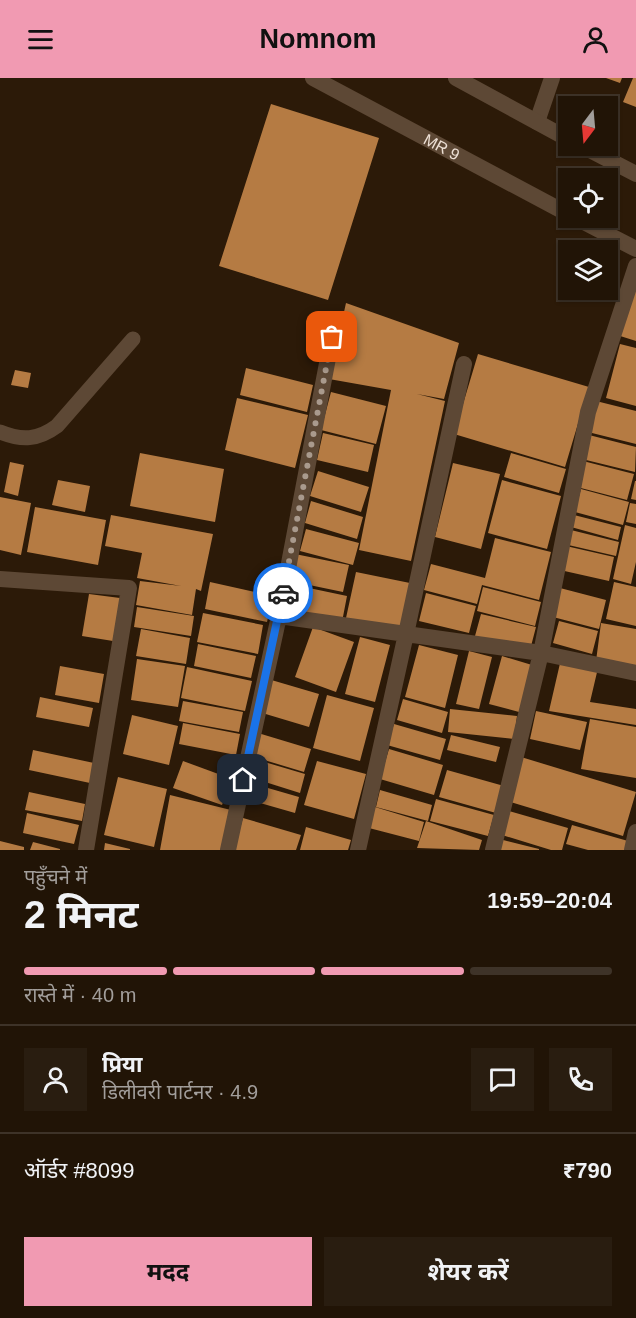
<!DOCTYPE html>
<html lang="hi">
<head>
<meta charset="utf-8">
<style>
	:root { --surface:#211406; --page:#291d10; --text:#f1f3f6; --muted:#a29e9b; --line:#3e3328; --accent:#f19ab2 }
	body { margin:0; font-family:Arial,"Noto Sans Devanagari",sans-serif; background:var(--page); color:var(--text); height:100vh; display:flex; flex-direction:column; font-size:22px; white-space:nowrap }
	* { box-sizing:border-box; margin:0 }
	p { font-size:20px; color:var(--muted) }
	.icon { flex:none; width:33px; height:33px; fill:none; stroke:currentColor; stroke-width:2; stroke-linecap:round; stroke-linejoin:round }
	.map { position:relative; height:772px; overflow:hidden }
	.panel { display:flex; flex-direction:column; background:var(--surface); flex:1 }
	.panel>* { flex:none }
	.needle { width:39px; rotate:196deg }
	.tools { position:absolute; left:558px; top:18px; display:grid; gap:12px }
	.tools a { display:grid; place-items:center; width:60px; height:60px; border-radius:0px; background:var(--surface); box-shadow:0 2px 4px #0004,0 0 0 2px var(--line); font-size:30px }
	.pin { position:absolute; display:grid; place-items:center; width:51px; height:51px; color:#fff; margin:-26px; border-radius:12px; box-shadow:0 3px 9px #0006 }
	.courier { position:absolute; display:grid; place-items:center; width:60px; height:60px; margin:-30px; border:4px solid #1a73e8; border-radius:50%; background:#fff; color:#222; box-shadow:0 2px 8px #0007 }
	.headline em { font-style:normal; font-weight:700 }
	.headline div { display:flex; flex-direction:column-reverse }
	.headline { display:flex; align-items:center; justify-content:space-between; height:102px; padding:0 24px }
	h1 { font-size:39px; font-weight:700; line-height:45px }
	.bar { display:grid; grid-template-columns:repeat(4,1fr); gap:9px 6px; align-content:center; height:72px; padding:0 24px }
	.bar i { height:8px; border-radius:4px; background:var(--line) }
	.bar .active { background:var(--accent) }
	.bar p { grid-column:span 4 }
	.line { display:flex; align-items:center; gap:15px; padding:0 24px; border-top:2px solid var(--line) }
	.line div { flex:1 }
	.round { display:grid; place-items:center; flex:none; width:63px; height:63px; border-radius:0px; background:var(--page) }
	.primary-button { display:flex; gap:12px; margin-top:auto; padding:12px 24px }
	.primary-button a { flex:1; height:69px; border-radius:0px; background:var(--accent); color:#111; font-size:24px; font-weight:700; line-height:69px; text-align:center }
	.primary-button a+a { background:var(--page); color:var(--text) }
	header { display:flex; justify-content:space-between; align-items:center; height:78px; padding:0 24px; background:var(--accent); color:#111; font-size:27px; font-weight:700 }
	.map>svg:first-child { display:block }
	.building { fill:#b57b43 }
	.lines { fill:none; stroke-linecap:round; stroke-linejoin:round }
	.service { stroke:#5d4835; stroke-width:15 }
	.minor { stroke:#5d4835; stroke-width:16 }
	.secondary { stroke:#5d4835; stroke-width:16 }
	.done { stroke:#a99a8d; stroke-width:6; stroke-dasharray:0 10.8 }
	.route { stroke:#1a73e8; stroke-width:8 }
	.labels { text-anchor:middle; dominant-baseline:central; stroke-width:6; stroke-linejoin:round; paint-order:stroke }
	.street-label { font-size:16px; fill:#ecdfd4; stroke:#0e0702 }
</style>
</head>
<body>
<header><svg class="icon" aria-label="menu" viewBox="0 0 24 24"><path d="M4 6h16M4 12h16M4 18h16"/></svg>Nomnom<svg class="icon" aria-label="person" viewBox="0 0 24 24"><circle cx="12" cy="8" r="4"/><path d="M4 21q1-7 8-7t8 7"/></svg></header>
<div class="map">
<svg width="636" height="772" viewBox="0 0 636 772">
	<rect width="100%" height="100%" fill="#2c1a08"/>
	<!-- building -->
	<path class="building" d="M606 0H622L620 5Z
		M633 0H636V29L623 24Z
		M271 26 379 60 328 222 219 188Z
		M636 207V263L617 257Z
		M346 225 459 265 444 321 417 316 445 323 411 483 359 472 391 312 329 301Z
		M620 266 636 270V328L606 320Z
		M478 276 589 309 565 389 454 356Z
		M246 290 313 307 307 334 240 317Z
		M15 292 31 295 28 310 11 307Z
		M331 314 386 328 376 366 321 352Z
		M237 320 308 337 295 390 225 372Z
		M596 323 636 333V366L588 354Z
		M323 355 374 367 368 394 317 382Z
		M589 357 636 369 635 394 582 381Z
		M140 375 224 391 215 444 130 428Z
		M511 375 566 391 559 415 504 399Z
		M583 383 634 396 627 422 577 409Z
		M10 384 24 387 18 418 4 414Z
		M453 385 500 396 481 471 435 459Z
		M318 393 369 409 361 434 310 418Z
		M58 402 90 408 85 434 52 427Z
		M502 402 561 418 547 471 488 455Z
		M635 403H636V422L631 421Z
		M581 411 629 424 623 447 575 434Z
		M0 419 31 425 21 477 0 472Z
		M311 423 363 439 357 461 305 445Z
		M630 425 636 426V446L626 444Z
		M35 429 106 442 98 487 27 474Z
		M111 437 213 456 201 513 196 511 192 537 136 527 140 503 181 508 137 500 142 475 105 468Z
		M574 437 621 449 618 462 571 449Z
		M625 447 636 450V484L631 506 613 501Z
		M306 451 359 465 353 487 300 473Z
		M567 451 619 464 616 478 564 466Z
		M495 460 551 474 539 522 482 507 477 526 424 512 431 486 485 500Z
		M566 468 614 479 609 503 560 492Z
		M295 476 349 487 343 514 290 503Z
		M356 494 410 505 400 551 346 540Z
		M210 504 273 518 267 544 205 531Z
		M614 504 636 509V548L606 541Z
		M290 506 347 518 342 544 285 532Z
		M483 509 541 524 535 548 477 533Z
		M560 510 606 522 599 551 553 539Z
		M426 515 476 528 469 555 419 543Z
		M89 516 120 520 113 563 82 558Z
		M137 529 194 538 191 558 134 549Z
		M203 535 263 547 258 576 197 564Z
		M481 536 536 549 530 572 475 558Z
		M559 543 598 553 592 576 553 565Z
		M601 545 636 551V589L596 583Z
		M313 549 354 564 336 614 295 599Z
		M141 551 190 560 186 586 136 578Z
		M360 559 390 567 375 624 345 616Z
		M198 566 256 578 251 600 194 588Z
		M419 567 458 577 445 630 405 619Z
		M469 573 492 579 479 631 456 626Z
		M502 578 532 587 519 634 489 626Z
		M137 581 185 588 178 629 131 622Z
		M561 581 598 590 590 624 636 631V647L549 633Z
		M60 588 104 596 99 625 55 617Z
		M187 589 252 603 245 633 181 620Z
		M268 601 319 616 309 649 259 634Z
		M327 617 374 630 360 683 313 670Z
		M40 619 93 630 89 649 36 639Z
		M403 621 448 634 442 655 397 642Z
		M183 623 243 634 239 654 179 643Z
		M450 631 517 638 514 661 448 654Z
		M536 633 587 644 580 672 530 661Z
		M132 637 178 648 169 687 123 676Z
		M590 641 636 649V700L581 691Z
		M183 645 240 656 236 677 179 666Z
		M394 646 446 661 440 682 387 667Z
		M258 655 311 671 304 694 251 678Z
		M451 657 500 669 496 684 447 672Z
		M389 671 443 687 434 717 380 701Z
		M33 672 94 685 90 705 29 692Z
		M521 679 636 714 623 758 507 723Z
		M251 680 305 696 300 715 246 698Z
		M183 683 232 701 222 727 173 710Z
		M317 683 366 696 354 741 304 727Z
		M447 692 504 708 496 735 439 719Z
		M118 699 167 711 154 769 104 757Z
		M247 704 299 719 295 735 243 720Z
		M380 712 432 727 428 743 376 729Z
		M29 714 85 726 82 743 25 732Z
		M170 717 231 732 222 772H160Z
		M436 721 494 737 488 758 430 743Z
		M375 729 424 744 419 763 369 750Z
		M509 733 568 750 562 772H551L502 757Z
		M27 735 79 747 74 766 23 755Z
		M243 740 301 757 296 772H234Z
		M426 743 482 762 479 772 417 770Z
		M572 747 628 763 625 772H588L566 766Z
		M306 749 351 762 348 772H300Z
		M499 761 539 771V772H496Z
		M0 763 24 769V772H0Z
		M33 764 60 771V772H30Z
		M105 765 130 771V772H104Z"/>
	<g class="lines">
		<!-- service -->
		<path class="service" d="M0 354C22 363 38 362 57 348L133 261"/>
		<!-- minor -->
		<path class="minor" d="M537 44 552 0
			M0 501 129 510 86 772
			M279 538 332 259
			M228 772 279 538 406 556 464 286
			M358 772 406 556 541 575 636 595
			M493 772 541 575 588 334 636 188
			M632 772 636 754"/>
		<!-- secondary -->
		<g class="secondary">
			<path id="s1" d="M313 0 568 136"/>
			<path d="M456 0 568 61"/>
			<path d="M582 68 636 96"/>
			<path d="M576 140 636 171"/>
		</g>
	</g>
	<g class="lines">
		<!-- done -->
		<path class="done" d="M283 515 332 259"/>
		<!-- route -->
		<path class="route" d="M243 702 283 515"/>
	</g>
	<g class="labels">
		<!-- street labels -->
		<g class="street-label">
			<text stroke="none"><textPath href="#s1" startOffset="146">MR 9</textPath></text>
		</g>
	</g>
</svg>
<div class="tools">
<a><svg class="needle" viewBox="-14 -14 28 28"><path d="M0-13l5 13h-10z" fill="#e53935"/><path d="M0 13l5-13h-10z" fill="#a29e9b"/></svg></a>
<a><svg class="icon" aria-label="locate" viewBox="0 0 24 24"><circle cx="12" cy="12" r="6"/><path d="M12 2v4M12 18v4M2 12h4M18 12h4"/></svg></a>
<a><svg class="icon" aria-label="layers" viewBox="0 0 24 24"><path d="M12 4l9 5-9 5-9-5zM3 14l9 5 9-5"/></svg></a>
</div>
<div class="pin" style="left:332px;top:259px;background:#ea580c"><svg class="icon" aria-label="bag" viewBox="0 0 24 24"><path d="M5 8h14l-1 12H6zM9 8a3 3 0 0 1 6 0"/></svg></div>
<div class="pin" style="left:243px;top:702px;background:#1f2937"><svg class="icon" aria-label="home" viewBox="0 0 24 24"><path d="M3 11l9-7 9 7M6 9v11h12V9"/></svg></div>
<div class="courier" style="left:283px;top:515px"><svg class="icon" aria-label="car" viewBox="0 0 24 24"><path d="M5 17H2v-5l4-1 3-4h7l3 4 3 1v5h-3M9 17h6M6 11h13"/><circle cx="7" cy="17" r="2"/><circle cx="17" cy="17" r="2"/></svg></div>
</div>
<section class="panel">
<div class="headline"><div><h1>2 मिनट</h1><p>पहुँचने में</p></div><em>19:59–20:04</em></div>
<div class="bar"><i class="active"></i><i class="active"></i><i class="active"></i><i></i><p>रास्ते में · 40 m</p></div>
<div class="line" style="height:108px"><a class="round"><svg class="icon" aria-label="person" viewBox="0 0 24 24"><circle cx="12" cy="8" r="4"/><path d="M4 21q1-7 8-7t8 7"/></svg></a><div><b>प्रिया</b><p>डिलीवरी पार्टनर · 4.9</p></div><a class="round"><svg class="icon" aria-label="chat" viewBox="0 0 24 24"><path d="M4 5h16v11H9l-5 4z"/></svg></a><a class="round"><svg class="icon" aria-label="phone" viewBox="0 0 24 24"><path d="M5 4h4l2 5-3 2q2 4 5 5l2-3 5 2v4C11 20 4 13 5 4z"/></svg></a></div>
<div class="line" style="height:78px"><div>ऑर्डर #8099</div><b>₹790</b></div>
<div class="primary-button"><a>मदद</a><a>शेयर करें</a></div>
</section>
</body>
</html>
